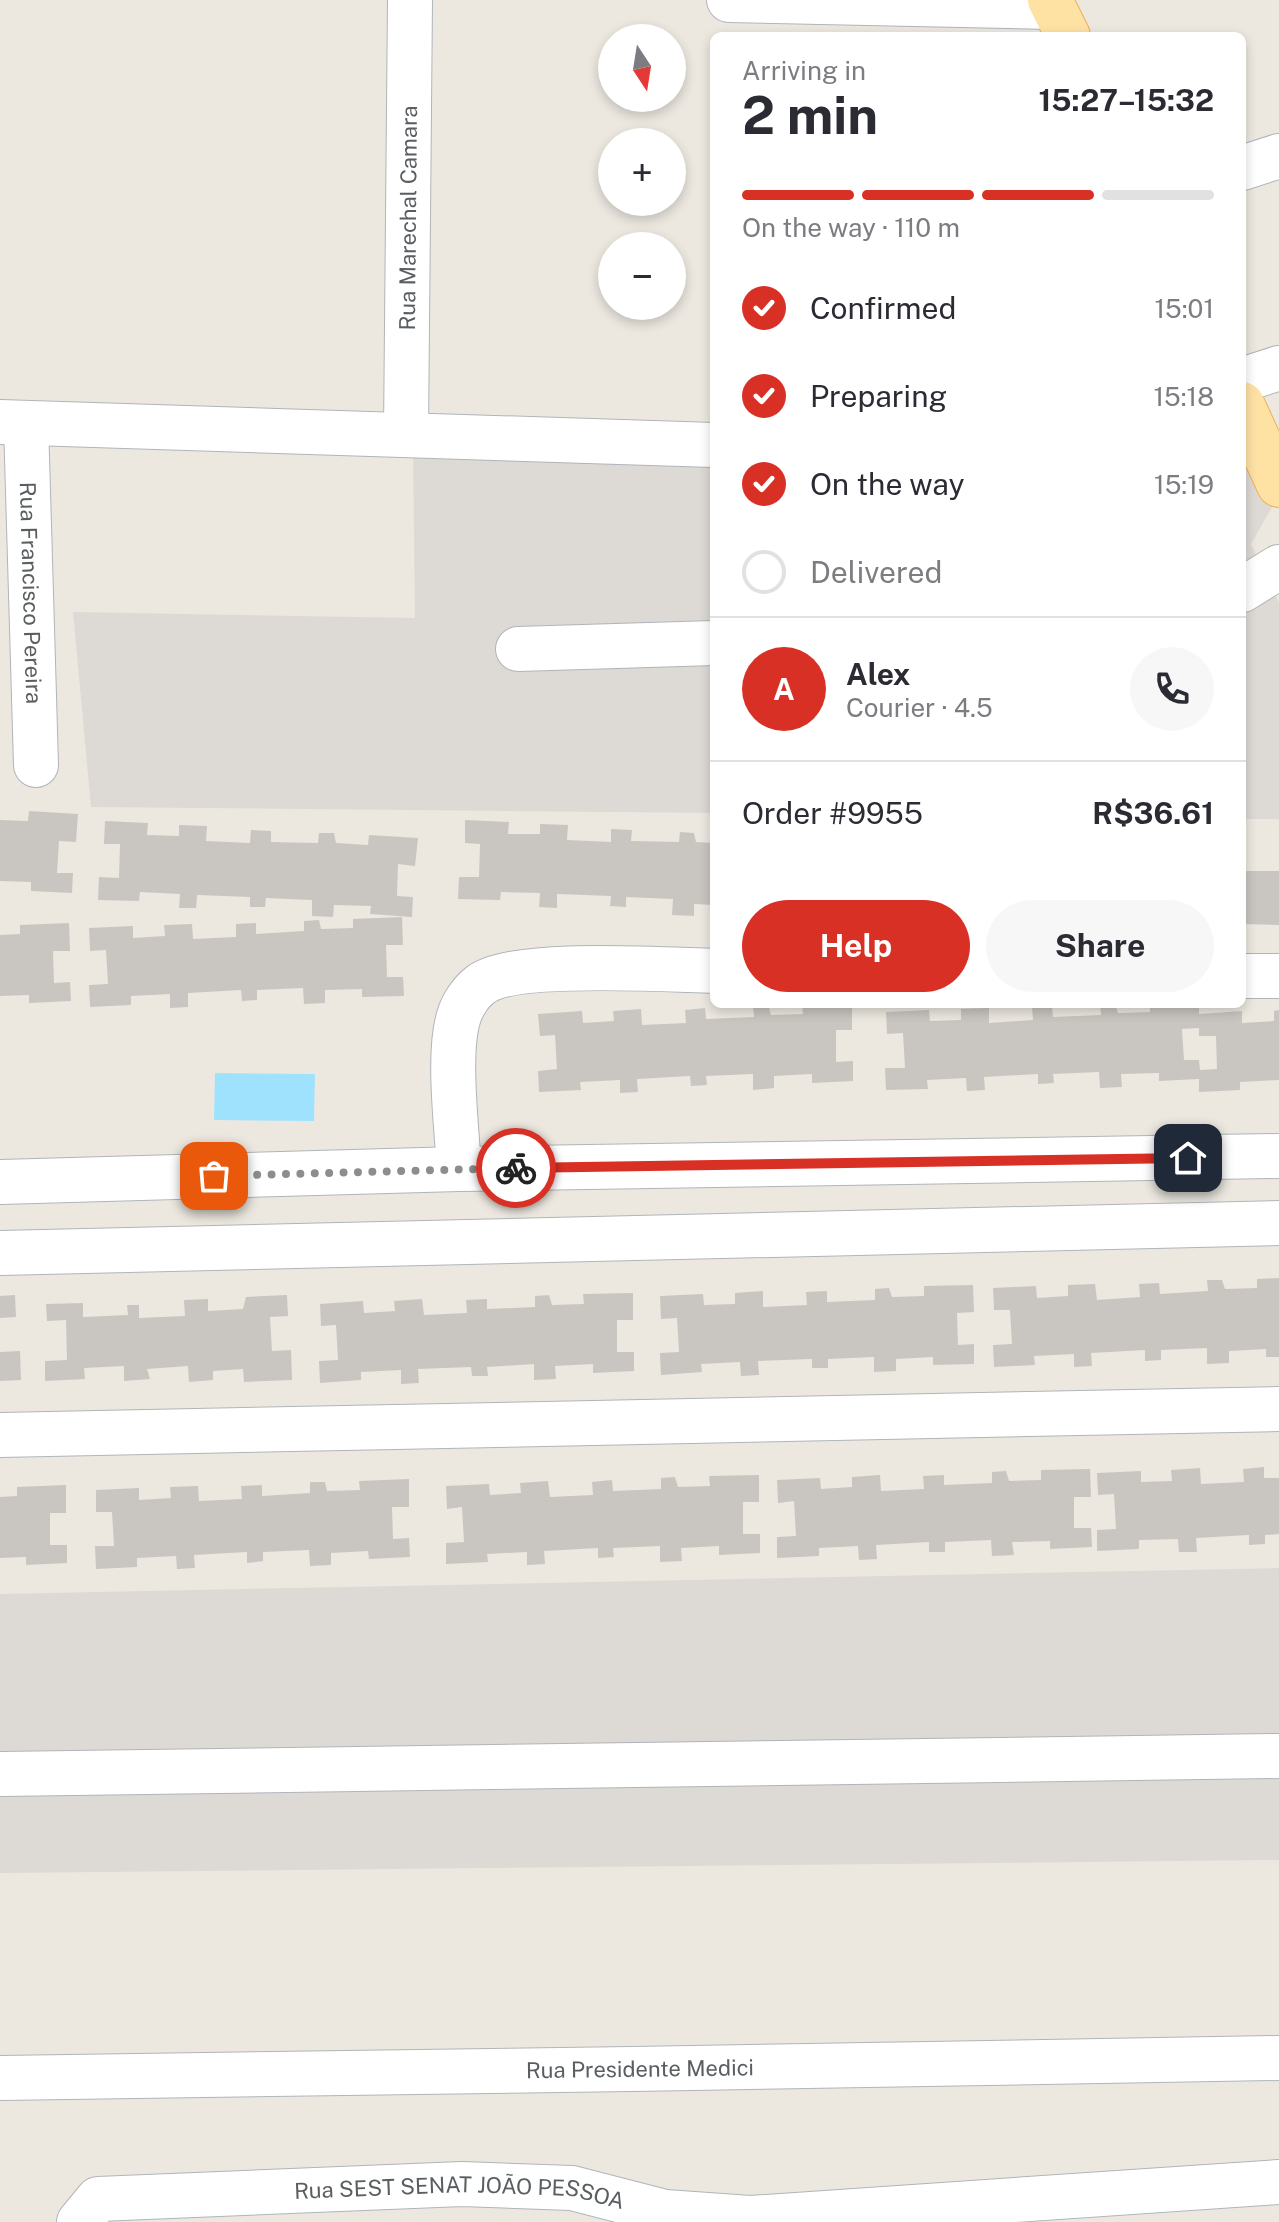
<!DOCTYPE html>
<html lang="en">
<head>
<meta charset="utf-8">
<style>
	:root { --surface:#fff; --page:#f7f7f7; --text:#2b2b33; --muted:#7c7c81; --line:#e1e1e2; --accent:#d93025 }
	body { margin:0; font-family:"Public Sans",sans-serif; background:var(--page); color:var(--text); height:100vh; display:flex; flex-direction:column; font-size:30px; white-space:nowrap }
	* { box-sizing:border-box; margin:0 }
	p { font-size:26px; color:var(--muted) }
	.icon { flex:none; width:44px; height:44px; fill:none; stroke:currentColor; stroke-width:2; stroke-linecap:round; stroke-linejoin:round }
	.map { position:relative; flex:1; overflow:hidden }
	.drawer { position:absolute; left:710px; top:32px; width:536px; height:976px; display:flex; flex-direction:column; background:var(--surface); border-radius:12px; box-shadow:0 4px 12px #0003 }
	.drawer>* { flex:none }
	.needle { width:52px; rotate:168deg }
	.buttons { position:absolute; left:598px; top:24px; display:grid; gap:16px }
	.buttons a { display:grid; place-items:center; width:88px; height:88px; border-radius:50%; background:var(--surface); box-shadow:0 4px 12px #0003; font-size:40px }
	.pin { position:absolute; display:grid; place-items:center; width:68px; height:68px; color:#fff; margin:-34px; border-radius:16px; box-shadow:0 4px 12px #0006 }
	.courier { position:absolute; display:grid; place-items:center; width:80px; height:80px; margin:-40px; border:6px solid #d93025; border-radius:50%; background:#fff; color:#222; box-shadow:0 2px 10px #0007 }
	.headline em { font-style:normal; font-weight:700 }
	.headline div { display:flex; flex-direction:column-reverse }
	.headline { display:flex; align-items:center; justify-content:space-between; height:136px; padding:0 32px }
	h1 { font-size:52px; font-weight:700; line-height:60px }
	.bar { display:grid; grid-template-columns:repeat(4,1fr); gap:12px 8px; align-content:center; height:96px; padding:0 32px }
	.bar i { height:10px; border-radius:6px; background:var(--line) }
	.bar .active { background:var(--accent) }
	.bar p { grid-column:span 4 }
	.line { display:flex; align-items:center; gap:20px; padding:0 32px; border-top:2px solid var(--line) }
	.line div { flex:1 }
	.round { display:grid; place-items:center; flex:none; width:84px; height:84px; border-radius:42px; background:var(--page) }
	ol { padding:0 32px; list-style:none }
	li { display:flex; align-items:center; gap:24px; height:88px }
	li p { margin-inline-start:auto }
	li .icon { padding:8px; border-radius:50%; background:var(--accent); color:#fff; stroke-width:4 }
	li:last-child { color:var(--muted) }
	li i { width:44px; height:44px; border:4px solid var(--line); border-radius:50% }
	.action { display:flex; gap:16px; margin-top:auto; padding:16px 32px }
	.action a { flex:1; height:92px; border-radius:48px; background:var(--accent); color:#fff; font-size:32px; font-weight:700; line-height:92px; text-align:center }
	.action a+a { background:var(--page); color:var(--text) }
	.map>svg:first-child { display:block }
	.industrial { fill:#dddad5 }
	.water { fill:#9fe2fe }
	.building { fill:#c9c5c0; fill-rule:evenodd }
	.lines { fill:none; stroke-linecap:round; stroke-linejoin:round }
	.minor-casing { stroke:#b1b5b8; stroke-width:46 }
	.major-casing { stroke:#efad57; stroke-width:46 }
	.minor { stroke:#fff; stroke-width:44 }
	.major { stroke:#fee2a4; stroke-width:44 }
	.done { stroke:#8c8e8d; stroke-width:8; stroke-dasharray:0 14.4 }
	.route { stroke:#d93025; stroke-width:10 }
	.labels { text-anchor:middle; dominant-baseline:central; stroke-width:8; stroke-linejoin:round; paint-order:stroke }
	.street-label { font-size:22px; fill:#595e61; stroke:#fff }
</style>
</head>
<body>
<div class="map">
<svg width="1279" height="2222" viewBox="0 0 1279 2222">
	<rect width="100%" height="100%" fill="#ece8e0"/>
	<!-- industrial -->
	<path class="industrial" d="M413 449 714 455V813L91 807 73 612 415 618Z
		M1242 466H1254L1272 507 1251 544 1279 603V819H1242Z
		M1279 1568V1860L0 1873V1594Z"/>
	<!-- water -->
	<path class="water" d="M215 1073 315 1074 314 1121 214 1120Z"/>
	<!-- building -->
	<path class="building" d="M29 811 78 814 76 842 59 841 57 873H73L72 893 31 891V882L0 881V820L28 821Z
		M465 820 509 822 508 834H540V824L568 825 567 840 611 842V829L632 830 631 841 679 842 680 832 694 833 696 842 714 843V905L694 904V916L672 915 673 899 626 897V907L610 906 611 896 557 894V908L539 907 540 893 501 892 500 900 458 899 459 877H479L480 844 465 843Z
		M105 821 148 823 147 835 179 836V825L207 826 206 841 250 843 251 830 271 831V842L318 843 319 833H334L336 843 368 845 369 835 418 838 415 866 398 864 397 896 413 897 412 917 370 914 371 906 334 905 333 917 312 916V900L266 898 265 907H250V897L197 895 196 908H179L180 894 140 892 139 901 98 900 99 877 119 878 120 844H104Z
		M1242 871H1279V925L1242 924Z
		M402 917 403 945H386L387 977H403L404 996 362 997V989L325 990V1003L304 1004 303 988 257 990V1000L242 1001 241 990 188 993V1007L170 1008V994L131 996V1005L90 1007 89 985 108 984 106 950 90 951 89 928 133 926V938L165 936 164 925 192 924 193 939 236 937V924L256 923V934L304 931V921L319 920 321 929 353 928V919Z
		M69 923 70 951H53L54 983 70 982 71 1001 29 1003V995L0 996V935L20 934V925Z
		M802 1004H852V1030H836V1062L853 1061V1081L812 1083V1074L774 1076V1088L753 1090V1074L706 1076 707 1085 691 1086 690 1076 637 1079 638 1092 620 1093V1080L580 1082 581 1090 539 1092 538 1071 557 1069 555 1035 540 1036 538 1014 582 1011 583 1023 614 1021 613 1011 641 1009 642 1025 686 1023 685 1010 705 1008 706 1019 754 1017 753 1006 768 1005 771 1015 803 1014Z
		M1100 1004H1115L1118 1013 1150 1012V1004H1199V1014L1242 1011V1023L1274 1021V1011L1279 1010V1080L1240 1082V1090L1199 1092V1079L1159 1081V1073L1121 1074 1122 1087 1100 1088 1099 1072 1053 1074 1054 1083 1038 1084V1074L984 1077 985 1090 967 1091 966 1078 927 1080 928 1089 886 1090 885 1068H905L903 1033 887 1034 886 1012 929 1010 930 1021 961 1020V1009L989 1008V1023L1033 1020 1032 1007H1052L1053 1017 1101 1015ZM1199 1028V1036H1216L1217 1069 1200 1070 1199 1060H1184L1182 1029Z
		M1279 1278V1357H1266V1349L1229 1351V1363L1207 1364V1348L1161 1350V1360L1145 1361V1350L1091 1353 1092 1366 1074 1367V1354L1034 1356 1035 1365 994 1367 993 1345 1012 1344 1010 1310H994L993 1288 1036 1286 1037 1298 1068 1296V1285L1095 1284 1097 1300 1140 1297 1139 1284 1159 1283 1160 1294 1208 1291 1207 1280H1222L1225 1289 1257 1288V1279Z
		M973 1285 974 1312 957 1313 958 1345 974 1344V1364L933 1365V1357L896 1359V1371L874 1372V1357L828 1359V1368H812V1359L758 1361 759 1375 741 1376 740 1362 701 1364 702 1372 661 1375 660 1353 679 1352 677 1318 661 1319 660 1296 703 1294 704 1305 735 1304V1293L763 1291V1307L807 1305 806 1292 827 1291V1302L875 1300V1289L889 1288 892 1297 924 1296V1286Z
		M633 1293V1320H617V1352H634V1371L593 1373V1364L555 1366 556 1379 534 1380V1364L487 1367 488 1376H472L471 1367 418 1369 419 1383 401 1384V1370L361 1372V1380L320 1383 319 1361 338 1360 336 1325 321 1326 320 1304 363 1301 364 1313 395 1311 394 1301 422 1299 424 1315 467 1313 466 1300 487 1299V1309L535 1307V1296L549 1295 552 1305 584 1304 583 1294Z
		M15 1295 16 1317 0 1318V1296Z
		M287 1295 288 1316 270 1317 272 1351 291 1350 292 1380 244 1382 243 1369 213 1371V1380L189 1382 188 1366 147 1369 150 1379 124 1381V1366L84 1368 85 1379 45 1381V1361L67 1360 66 1320 47 1321 46 1304 83 1303V1317L128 1315 127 1305H139V1318L185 1316 184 1300 208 1299V1311L243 1309 246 1297Z
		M20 1351 21 1380 0 1381V1352Z
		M1264 1467V1478H1279V1534L1265 1535V1544L1249 1545V1535L1196 1538 1197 1552H1179L1178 1539 1139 1540V1549L1097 1551V1530L1116 1529 1114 1494 1098 1495 1097 1473 1141 1471V1482L1172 1481 1171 1470 1200 1468 1201 1484 1244 1482 1243 1469Z
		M1090 1469 1091 1497H1074V1528H1091L1092 1547 1050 1549V1541L1012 1542 1014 1555 992 1556 991 1540 945 1542V1552H929V1542L876 1545 877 1559 859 1560 858 1546 819 1548V1556L777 1558V1537L796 1536 794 1501 778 1503 777 1480 820 1478 821 1489 852 1487V1477L880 1475 881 1491 924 1489 923 1476 944 1475V1485L992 1483V1472L1006 1471 1009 1481 1041 1480V1470Z
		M759 1475V1502H743V1534H760V1553L719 1555V1546L681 1548 682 1561 660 1562V1546L613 1548 614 1557 598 1558V1548L544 1551 545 1564 527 1565V1552L487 1554 488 1562 446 1564V1543L464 1542 462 1507 447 1509 446 1486 489 1484 490 1495 521 1493 520 1483 548 1481 550 1497 593 1495 592 1482 612 1480 613 1491 661 1489V1478L675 1477 678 1487 710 1486 709 1476Z
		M409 1479V1507H392L393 1539 409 1538 410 1557 369 1559 368 1551 331 1553V1565L310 1566 309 1550 263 1552V1561L247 1563V1552L194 1555 195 1568 177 1569 176 1556 137 1558V1567L96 1569 95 1546H114L112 1512H96V1490L139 1488V1500L171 1498 170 1487 198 1486 199 1501 242 1499 241 1486 262 1485V1496L310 1493V1482H325L327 1491 360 1490 359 1481Z
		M66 1485V1513H50V1545H67V1563L26 1565V1557L0 1558V1497L17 1496V1487Z"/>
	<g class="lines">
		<!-- minor casing -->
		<g class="minor-casing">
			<g id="minor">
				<path d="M729 0 1053 7"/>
				<path d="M1242 168 1279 156"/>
				<path d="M1242 380 1279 368"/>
				<path d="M0 422 714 445"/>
				<path id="s1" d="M26 423 36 765"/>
				<path id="s2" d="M406 434 410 0"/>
				<path d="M1242 590 1279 567"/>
				<path d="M518 649 714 643"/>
				<path d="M1242 976H1279"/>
				<path d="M459 1169C457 1129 447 1052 459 1016 462 1006 470 993 479 986 510 959 668 970 714 971"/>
				<path d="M0 1182 459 1169 1279 1156"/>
				<path d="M0 1253 1279 1223"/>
				<path d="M0 1435 1279 1409"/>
				<path d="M0 1774 1279 1756"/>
				<path id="s3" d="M0 2078C426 2070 853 2068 1279 2058"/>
				<path id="s4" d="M79 2222 98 2199 462 2184 572 2188 665 2212 750 2218 1279 2182"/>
			</g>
		</g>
		<!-- major casing -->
		<g class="major-casing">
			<path id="major" d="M1050 0 1068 36
				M1242 404 1279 485"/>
		</g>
		<!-- minor -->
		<use href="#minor" class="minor"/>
		<!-- major -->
		<use href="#major" class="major"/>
	</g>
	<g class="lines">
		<!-- done -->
		<path class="done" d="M214 1176 516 1168"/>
		<!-- route -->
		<path class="route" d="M516 1168 1188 1158"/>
	</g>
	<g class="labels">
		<!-- street labels -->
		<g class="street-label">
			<text stroke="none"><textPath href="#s2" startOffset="216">Rua Marechal Camara</textPath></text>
			<text stroke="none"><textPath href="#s1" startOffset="170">Rua Francisco Pereira</textPath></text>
			<text stroke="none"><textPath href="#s3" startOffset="640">Rua Presidente Medici</textPath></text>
			<text stroke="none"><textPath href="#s4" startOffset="392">Rua SEST SENAT JOÃO PESSOA</textPath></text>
		</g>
	</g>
</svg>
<div class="buttons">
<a><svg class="needle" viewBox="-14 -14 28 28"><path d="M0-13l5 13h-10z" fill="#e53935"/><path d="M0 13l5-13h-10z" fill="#7c7c81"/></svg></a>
<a>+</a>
<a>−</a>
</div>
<div class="pin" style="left:214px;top:1176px;background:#ea580c"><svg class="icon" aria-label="bag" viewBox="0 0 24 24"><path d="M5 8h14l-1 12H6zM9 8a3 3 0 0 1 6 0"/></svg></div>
<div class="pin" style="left:1188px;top:1158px;background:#1f2937"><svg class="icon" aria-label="home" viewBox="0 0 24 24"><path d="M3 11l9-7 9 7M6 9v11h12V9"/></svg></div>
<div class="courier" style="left:516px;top:1168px"><svg class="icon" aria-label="bike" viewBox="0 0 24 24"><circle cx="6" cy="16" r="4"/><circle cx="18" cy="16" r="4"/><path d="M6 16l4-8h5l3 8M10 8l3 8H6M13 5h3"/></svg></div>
<section class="drawer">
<div class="headline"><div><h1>2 min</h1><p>Arriving in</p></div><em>15:27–15:32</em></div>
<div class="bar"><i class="active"></i><i class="active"></i><i class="active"></i><i></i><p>On the way · 110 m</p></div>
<ol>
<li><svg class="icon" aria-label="check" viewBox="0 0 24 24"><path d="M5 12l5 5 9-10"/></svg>Confirmed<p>15:01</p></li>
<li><svg class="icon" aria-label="check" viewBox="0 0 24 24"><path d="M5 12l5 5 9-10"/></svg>Preparing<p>15:18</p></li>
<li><svg class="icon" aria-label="check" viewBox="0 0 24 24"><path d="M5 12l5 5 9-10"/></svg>On the way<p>15:19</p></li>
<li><i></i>Delivered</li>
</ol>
<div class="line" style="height:144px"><b class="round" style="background:var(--accent);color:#fff">A</b><div><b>Alex</b><p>Courier · 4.5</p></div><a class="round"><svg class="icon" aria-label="phone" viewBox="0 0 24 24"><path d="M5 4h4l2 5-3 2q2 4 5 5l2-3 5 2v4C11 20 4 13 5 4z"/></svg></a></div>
<div class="line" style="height:104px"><div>Order #9955</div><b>R$36.61</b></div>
<div class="action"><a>Help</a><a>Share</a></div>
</section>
</div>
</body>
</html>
